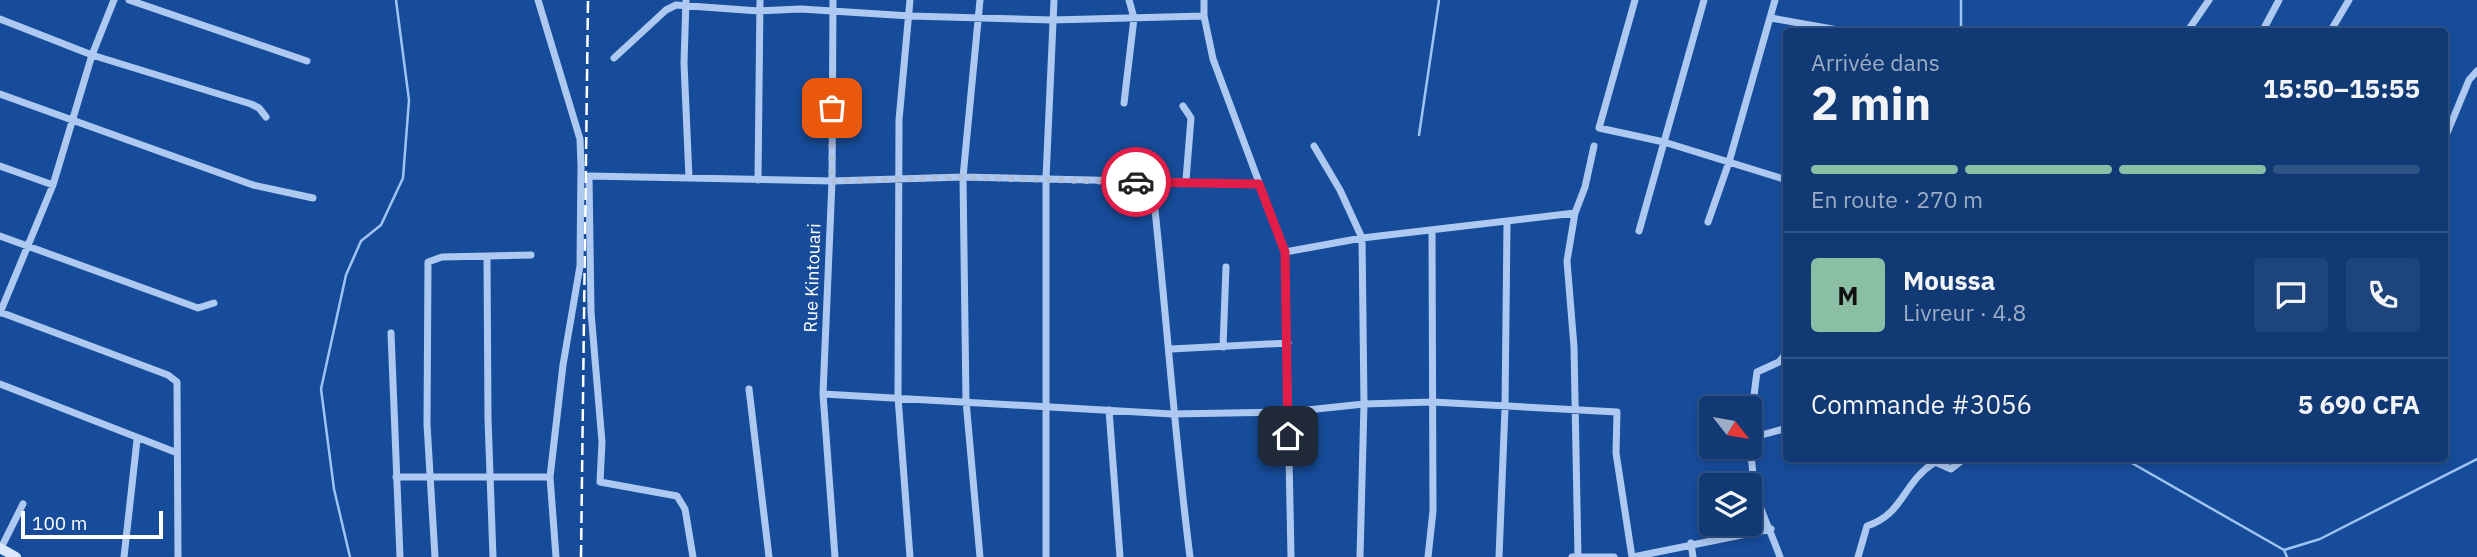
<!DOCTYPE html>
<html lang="fr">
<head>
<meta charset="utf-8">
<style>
	:root { --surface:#113974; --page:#1e447c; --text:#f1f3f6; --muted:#9cacc5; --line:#305386; --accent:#8abfa5 }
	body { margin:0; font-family:"IBM Plex Sans",sans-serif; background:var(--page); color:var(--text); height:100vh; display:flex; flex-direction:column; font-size:26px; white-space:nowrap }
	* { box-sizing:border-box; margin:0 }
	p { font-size:23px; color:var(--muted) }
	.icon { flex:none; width:38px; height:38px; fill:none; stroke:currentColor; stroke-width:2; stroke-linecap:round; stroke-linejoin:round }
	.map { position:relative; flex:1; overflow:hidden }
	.side { position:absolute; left:1783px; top:28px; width:665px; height:434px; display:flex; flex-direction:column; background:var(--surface); border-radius:7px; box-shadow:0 4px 10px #0003,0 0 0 2px var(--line) }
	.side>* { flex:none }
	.needle { width:46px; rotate:121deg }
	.controls { position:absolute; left:1699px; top:396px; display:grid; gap:14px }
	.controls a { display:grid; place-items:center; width:63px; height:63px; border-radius:7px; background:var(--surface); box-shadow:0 4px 10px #0003,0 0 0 2px var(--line); font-size:35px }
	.scale { position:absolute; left:21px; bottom:18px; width:142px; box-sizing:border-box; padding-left:7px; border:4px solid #fff; border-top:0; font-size:19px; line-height:24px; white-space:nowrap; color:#fff; -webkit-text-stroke:5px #174c9a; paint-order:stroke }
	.pin { position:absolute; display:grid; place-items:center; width:60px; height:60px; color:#fff; margin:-30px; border-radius:14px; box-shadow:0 4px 10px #0006 }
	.courier { position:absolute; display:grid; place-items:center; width:70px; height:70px; margin:-35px; border:5px solid #e11d48; border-radius:50%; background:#fff; color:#222; box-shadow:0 2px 9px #0007 }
	.summary em { font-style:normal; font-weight:800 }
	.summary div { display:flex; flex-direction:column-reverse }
	.summary { display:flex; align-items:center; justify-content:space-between; height:119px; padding:0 28px }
	h1 { font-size:46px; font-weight:800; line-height:52px }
	.bar { display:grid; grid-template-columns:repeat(4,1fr); gap:10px 7px; align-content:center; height:84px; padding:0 28px }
	.bar i { height:9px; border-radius:5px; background:var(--line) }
	.bar .selected { background:var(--accent) }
	.bar p { grid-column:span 4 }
	.line { display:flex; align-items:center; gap:18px; padding:0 28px; border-top:2px solid var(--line) }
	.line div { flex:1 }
	.round { display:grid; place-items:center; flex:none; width:74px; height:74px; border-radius:7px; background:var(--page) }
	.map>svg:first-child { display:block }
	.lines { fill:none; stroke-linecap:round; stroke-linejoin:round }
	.stream { stroke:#9fc4f4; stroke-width:2.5 }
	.street { stroke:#adc9f2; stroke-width:7 }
	.secondary { stroke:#dbe8fc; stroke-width:10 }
	.rail { stroke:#fff; stroke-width:2.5; stroke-dasharray:12 5; stroke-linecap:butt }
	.done { stroke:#aec0dc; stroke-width:7; stroke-dasharray:0 12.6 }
	.route { stroke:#e11d48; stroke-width:9 }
	.labels { text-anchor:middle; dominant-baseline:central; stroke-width:7; stroke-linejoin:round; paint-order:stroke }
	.street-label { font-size:18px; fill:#fff; stroke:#174c9a }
</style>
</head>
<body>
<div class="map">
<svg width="2477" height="557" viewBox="0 0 2477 557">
	<rect width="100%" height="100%" fill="#174c9a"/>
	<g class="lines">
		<!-- stream -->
		<path class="stream" d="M1961 0V32
			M1419 135 1439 0
			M2123 458 2284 550 2287 557
			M2284 550 2320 539 2477 459
			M350 557 334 489 321 389 346 275 361 241 381 225 403 178 409 100 396 0"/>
		<!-- street -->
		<path class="street" d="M129 0 307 61
			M538 0 580 139 581 165 580 266 563 365 550 477 556 557
			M686 0 684 63 689 178
			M833 0 832 181 823 394 835 557
			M980 0 963 177 966 401 980 557
			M1204 0V16L1213 59 1285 252 1291 557
			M1635 0 1599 128 1664 142 1787 180
			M1771 18 1849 32
			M0 19 92 55 251 104 259 108 266 117
			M2187 32 2209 0
			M2262 32 2279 0
			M2330 32 2349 0
			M614 58 666 10 676 5 759 11 801 9 910 16 1052 20 1204 16
			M0 94 253 185 313 198
			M1124 103 1134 18 1129 0
			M1183 106 1191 118 1186 180
			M2445 138 2469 80 2477 71
			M1314 146 1340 190 1362 238 1364 404 1360 557
			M0 166 53 185
			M758 180 760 0
			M1152 182C1166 307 1174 432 1190 557
			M1708 222 1729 162 1775 0
			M1639 231 1704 0
			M0 236 198 308 214 303
			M1285 252 1362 238 1575 213
			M487 258 488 419 493 557
			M0 312 168 375 177 382 178 557
			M0 313 53 185 92 55 114 0
			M391 333 400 557
			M1223 347 1226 267
			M1171 349 1288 343
			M0 384 175 452
			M749 389 769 557
			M823 394 1172 414 1288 412 1364 404 1432 402 1617 412 1616 453 1632 557
			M1109 410 1120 557
			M1751 438 1787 428
			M396 477H550
			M1691 543 1693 557
			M1 548 23 504
			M124 557 137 440
			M435 557 427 424 428 262 442 257 531 255
			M693 557 685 509 677 496 600 482 602 442 591 312 589 176 832 181 963 177 1259 184
			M910 557 898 397 899 120 910 0
			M1046 557V178L1054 0
			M1428 557 1433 511 1432 231
			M1499 557 1505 408 1507 224
			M1572 557H1614
			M1578 557 1574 347 1567 261 1575 213 1585 187 1594 146
			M1633 557 1771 529
			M1780 557C1774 540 1766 523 1760 506 1746 463 1751 416 1757 372L1779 362 1787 352
			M1858 557 1867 526C1904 514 1902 483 1935 462L1951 469 1965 458"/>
		<!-- secondary -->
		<path class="secondary" d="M0 548 16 557"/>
		<!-- rail -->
		<path class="rail" d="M581 557 588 0"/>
	</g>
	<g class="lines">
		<!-- done -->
		<path class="done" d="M832 108V181L963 177 1136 182"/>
		<!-- route -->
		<path class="route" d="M1136 182 1259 184 1285 252 1288 436"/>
	</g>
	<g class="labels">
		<!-- street labels -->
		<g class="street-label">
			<text transform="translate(812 278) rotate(-88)">Rue Kintouari</text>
		</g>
	</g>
</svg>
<div class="controls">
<a><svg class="needle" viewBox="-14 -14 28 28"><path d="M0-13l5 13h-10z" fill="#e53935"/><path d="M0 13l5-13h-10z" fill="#9cacc5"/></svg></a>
<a><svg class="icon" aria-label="layers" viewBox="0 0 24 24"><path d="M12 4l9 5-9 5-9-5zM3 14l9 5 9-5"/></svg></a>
</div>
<div class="scale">100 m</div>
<div class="pin" style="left:832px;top:108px;background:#ea580c"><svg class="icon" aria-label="bag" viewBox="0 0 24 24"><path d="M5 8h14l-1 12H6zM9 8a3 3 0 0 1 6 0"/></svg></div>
<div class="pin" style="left:1288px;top:436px;background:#1f2937"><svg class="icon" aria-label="home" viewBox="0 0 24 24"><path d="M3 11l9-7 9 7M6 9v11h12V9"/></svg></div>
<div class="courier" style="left:1136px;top:182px"><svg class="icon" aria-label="car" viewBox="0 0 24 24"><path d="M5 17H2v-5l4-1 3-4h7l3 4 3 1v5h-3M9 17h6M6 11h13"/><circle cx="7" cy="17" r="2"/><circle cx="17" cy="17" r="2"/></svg></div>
<section class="side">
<div class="summary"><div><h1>2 min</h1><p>Arrivée dans</p></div><em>15:50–15:55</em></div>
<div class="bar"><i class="selected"></i><i class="selected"></i><i class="selected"></i><i></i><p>En route · 270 m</p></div>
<div class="line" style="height:126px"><b class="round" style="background:var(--accent);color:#111">M</b><div><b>Moussa</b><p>Livreur · 4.8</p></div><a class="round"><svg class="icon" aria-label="chat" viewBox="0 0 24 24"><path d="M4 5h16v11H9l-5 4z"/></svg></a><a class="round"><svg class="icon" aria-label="phone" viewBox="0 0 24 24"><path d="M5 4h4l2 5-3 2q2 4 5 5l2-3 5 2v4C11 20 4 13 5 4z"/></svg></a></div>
<div class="line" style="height:91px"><div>Commande #3056</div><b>5 690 CFA</b></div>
</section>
</div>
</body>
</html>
